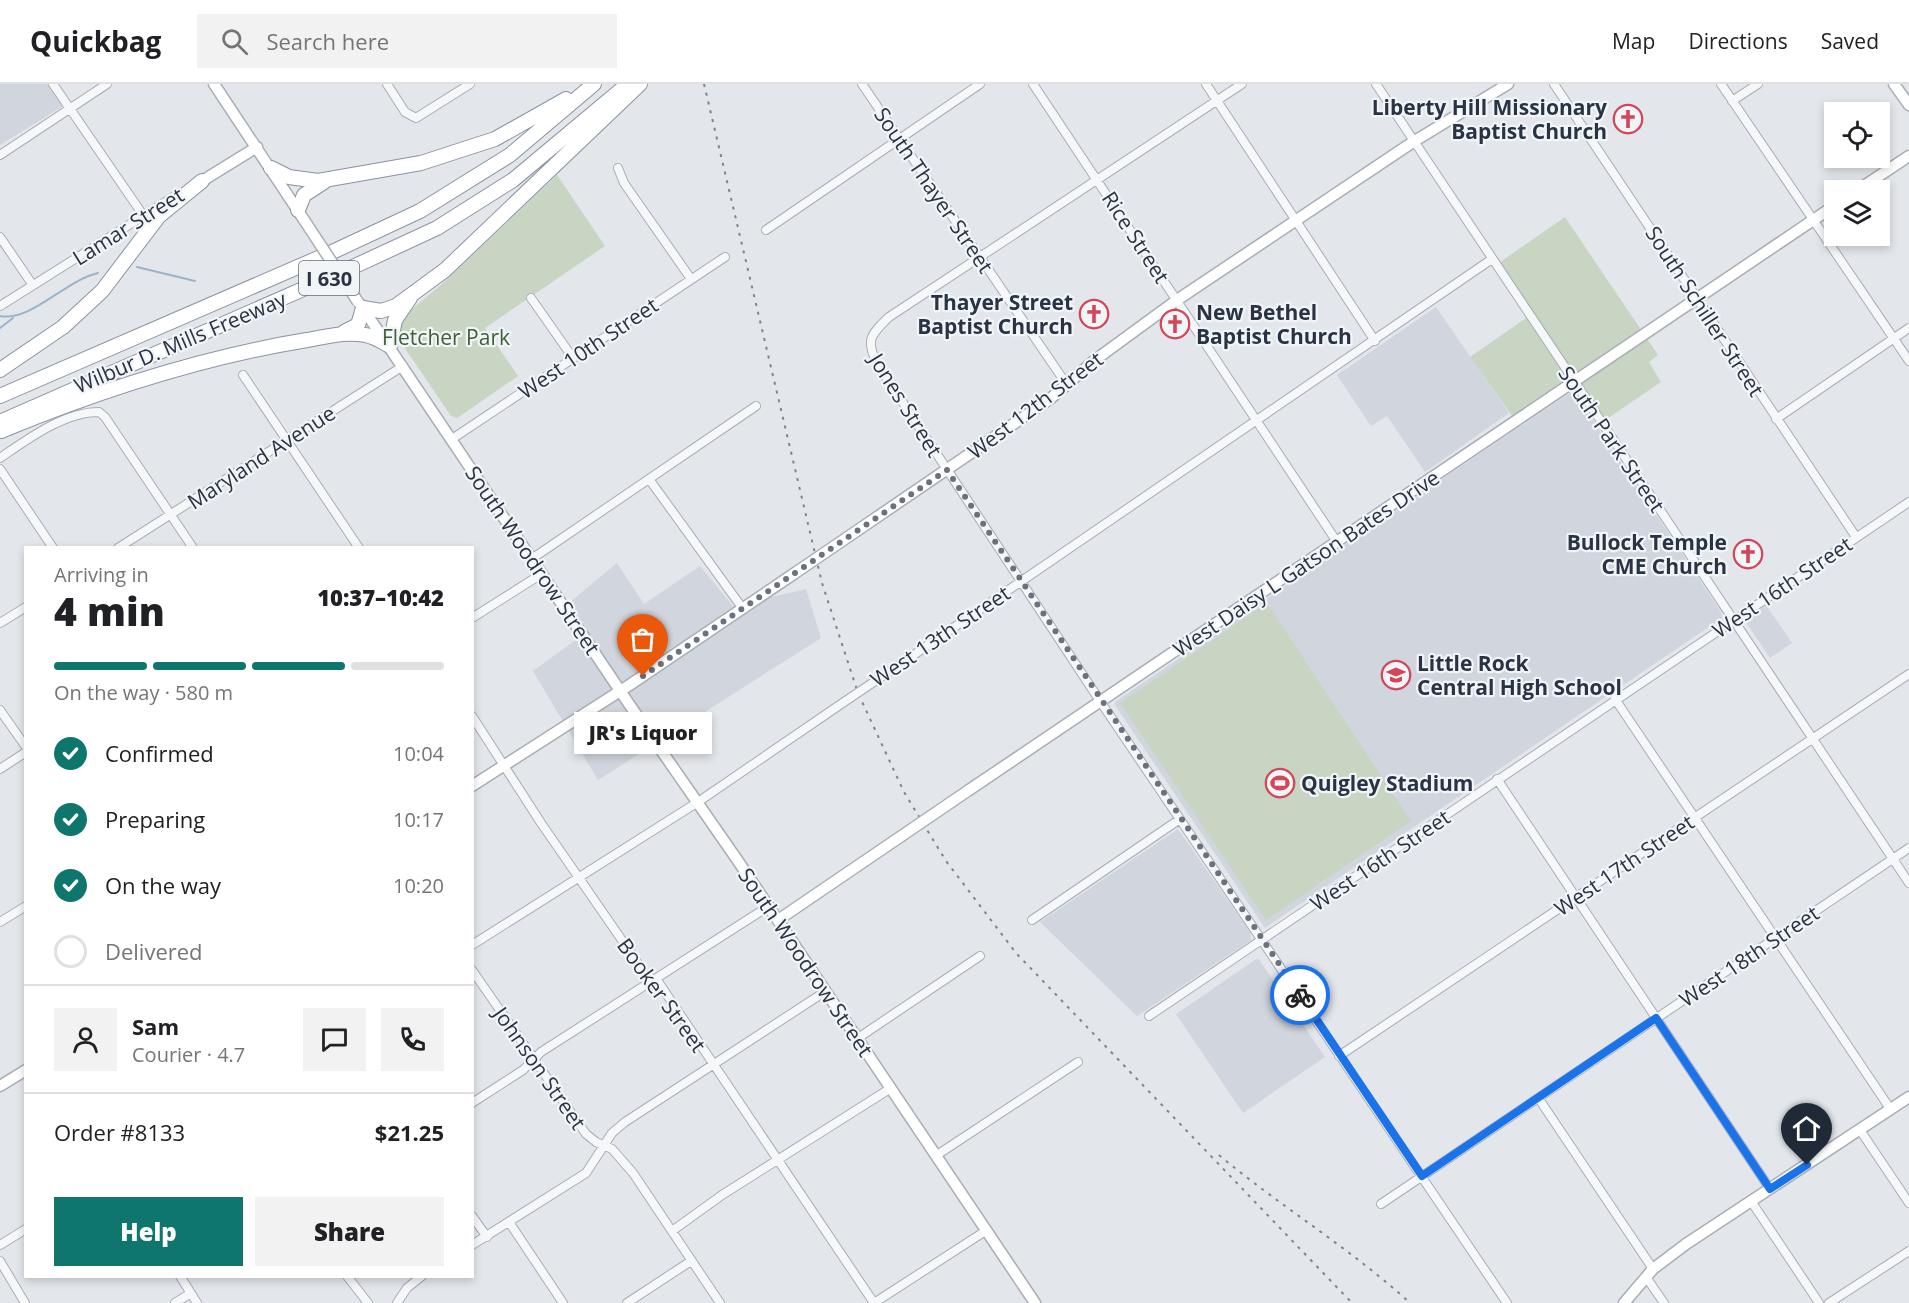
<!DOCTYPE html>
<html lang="en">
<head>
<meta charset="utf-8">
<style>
	:root { --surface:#fff; --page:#f2f2f2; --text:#202124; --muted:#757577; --line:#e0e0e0; --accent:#0f766e }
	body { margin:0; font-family:"Open Sans",sans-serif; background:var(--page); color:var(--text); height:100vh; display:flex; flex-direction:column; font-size:22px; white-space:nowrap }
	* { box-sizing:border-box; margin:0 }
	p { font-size:20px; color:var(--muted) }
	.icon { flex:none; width:33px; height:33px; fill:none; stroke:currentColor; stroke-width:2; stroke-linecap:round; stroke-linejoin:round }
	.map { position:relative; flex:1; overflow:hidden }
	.drawer { position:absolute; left:24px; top:462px; width:450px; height:732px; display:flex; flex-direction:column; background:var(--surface); border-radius:0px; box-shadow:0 3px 9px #0003 }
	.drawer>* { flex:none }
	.controls { position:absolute; left:1824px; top:18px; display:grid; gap:12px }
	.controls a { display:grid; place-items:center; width:66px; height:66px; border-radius:0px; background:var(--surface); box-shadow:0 3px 9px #0003; font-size:30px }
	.pin { position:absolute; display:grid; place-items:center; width:51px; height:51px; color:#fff; margin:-62px -26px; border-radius:50% 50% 50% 0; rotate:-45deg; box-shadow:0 0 6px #0007 }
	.pin .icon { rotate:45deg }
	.courier { position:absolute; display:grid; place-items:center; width:60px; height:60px; margin:-30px; border:4px solid #1a73e8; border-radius:50%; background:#fff; color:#222; box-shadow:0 2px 8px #0007 }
	.bubble { position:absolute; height:42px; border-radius:0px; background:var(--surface); box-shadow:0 3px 9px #0003; font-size:20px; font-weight:800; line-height:42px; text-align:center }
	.headline em { font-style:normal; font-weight:800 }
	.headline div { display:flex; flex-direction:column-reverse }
	.headline { display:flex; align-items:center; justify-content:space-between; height:102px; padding:0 30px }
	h1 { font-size:39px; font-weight:800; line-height:45px }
	.bar { display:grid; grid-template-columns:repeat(4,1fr); gap:9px 6px; align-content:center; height:72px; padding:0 30px }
	.bar i { height:8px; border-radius:4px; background:var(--line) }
	.bar .on { background:var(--accent) }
	.bar p { grid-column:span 4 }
	.line { display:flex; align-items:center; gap:15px; padding:0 30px; border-top:2px solid var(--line) }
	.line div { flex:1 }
	.round { display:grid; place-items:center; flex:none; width:63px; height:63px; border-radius:0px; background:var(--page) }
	ol { padding:0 30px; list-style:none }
	li { display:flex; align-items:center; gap:18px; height:66px }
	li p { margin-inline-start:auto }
	li .icon { padding:6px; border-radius:50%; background:var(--accent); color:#fff; stroke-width:4 }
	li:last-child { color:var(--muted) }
	li i { width:33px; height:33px; border:3px solid var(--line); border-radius:50% }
	.action { display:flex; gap:12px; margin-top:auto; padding:12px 30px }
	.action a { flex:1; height:69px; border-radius:0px; background:var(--accent); color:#fff; font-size:24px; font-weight:800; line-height:69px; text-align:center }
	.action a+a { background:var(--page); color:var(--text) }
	header { display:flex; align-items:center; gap:36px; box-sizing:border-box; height:84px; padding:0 30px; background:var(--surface); border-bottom:2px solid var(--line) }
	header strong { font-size:28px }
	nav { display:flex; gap:33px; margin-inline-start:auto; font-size:21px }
	.search { width:420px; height:54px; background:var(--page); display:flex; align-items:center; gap:15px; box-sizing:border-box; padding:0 21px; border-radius:0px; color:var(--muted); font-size:22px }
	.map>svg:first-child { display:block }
	.built { fill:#d1d5dd }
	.green { fill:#c8d5c3 }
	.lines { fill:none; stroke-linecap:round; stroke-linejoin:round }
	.stream { stroke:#9db3cc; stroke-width:2 }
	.street-casing { stroke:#a8adb6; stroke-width:10 }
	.secondary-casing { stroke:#a8adb6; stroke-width:13 }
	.highway-casing { stroke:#8993a2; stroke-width:16 }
	.street { stroke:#f6f7f9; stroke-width:8 }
	.secondary { stroke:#fff; stroke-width:10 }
	.highway { stroke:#fff; stroke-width:14 }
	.rail { stroke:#7b8595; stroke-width:2; stroke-dasharray:3 6; stroke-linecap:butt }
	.street-bridge-casing { stroke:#a8adb6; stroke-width:10; stroke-linecap:butt }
	.secondary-bridge-casing { stroke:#a8adb6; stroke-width:13; stroke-linecap:butt }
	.street-bridge { stroke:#f6f7f9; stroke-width:8 }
	.secondary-bridge { stroke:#fff; stroke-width:10 }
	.done { stroke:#6b727e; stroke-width:6; stroke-dasharray:0 10.8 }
	.route { stroke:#1a73e8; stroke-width:8 }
	.labels { text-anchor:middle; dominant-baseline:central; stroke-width:4.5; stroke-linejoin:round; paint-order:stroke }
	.shield { fill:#f2f5f8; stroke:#666d7a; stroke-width:1.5 }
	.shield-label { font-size:20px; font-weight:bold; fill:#2a3344 }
	.poi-label { font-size:21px; font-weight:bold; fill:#2a3344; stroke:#f2f5f8; text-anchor:end }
	.street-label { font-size:21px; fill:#2a3344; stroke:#f2f5f8 }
	.park-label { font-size:21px; fill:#3e6037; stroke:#f2f5f8 }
</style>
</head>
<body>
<header>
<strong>Quickbag</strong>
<div class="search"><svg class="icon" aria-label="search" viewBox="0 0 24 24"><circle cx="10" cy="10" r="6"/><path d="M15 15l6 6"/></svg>Search here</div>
<nav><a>Map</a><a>Directions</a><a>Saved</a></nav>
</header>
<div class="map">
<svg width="1909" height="1219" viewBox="0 0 1909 1219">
	<rect width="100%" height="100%" fill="#e3e6eb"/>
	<!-- built -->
	<path class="built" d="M0 0H48L63 22 0 61Z
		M1436 223 1509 329 1425 388 1387 332 1371 342 1337 291Z
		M1570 309 1574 310 1582 320 1721 528 1722 534 1265 844 1115 621V618L1517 344 1515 336 1521 342Z
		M617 479 644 520 700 482 733 522 806 505 821 554 598 696 533 587 588 547 570 518Z
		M1766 521 1792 559 1770 574 1746 538V534Z
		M1178 745 1250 848 1251 856 1137 932 1040 838Z
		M1258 874 1325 973 1243 1029 1176 930Z"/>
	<!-- green -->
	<path class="green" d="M557 91 605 162 485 244 518 292 457 334 451 332 398 254 405 231 442 200Z
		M1565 133 1658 271 1649 278 1661 298 1601 339 1572 297 1515 336 1470 273 1529 232 1496 181Z
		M1267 519 1411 737 1266 836 1120 619Z"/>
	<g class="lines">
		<!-- stream -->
		<path class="stream" d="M137 183 195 197
			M0 232C31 238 64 197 98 189
			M0 244 13 234"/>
		<!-- street casing -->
		<g class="street-casing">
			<path id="street" d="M53 0 143 131
				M387 0 405 28 416 34 470 0
				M862 0 1067 301
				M1033 0 1337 458
				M1206 0 1375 257
				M1242 0 889 233C870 251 865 257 878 281L1100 617 1507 1219
				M1376 0 1909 799
				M1554 0 1856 453
				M1721 0 1909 277
				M1732 17 1758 0
				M0 71 107 0
				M618 84 624 99 691 195
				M766 146 980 0
				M0 153 32 200
				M531 214 573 274
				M0 222 175 112
				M243 291 359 464
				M1776 335 1909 244
				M452 355 725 173
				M0 374C28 355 64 328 99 328L105 333 193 464
				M0 385 53 464
				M649 395 743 525
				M118 464 403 282
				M533 474 756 322
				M472 534 543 489
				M0 539 26 523
				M899 581 1492 175
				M1615 615 1891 1026
				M0 626 26 663
				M472 632 541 739 646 891 659 899 874 1219
				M0 685 26 668
				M1497 695 1770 1105
				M1032 836 1180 735
				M0 838 26 822
				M472 861 698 718 844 618
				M472 886 586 1050 596 1058 612 1065 633 1089 720 1219
				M1149 932 1909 418
				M858 954 980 872
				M1339 972 1909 590
				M1539 1015 1653 1185
				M472 1019 523 986 541 968 769 822
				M1860 1046 1909 1119
				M937 1071 1078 978
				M1751 1117 1819 1219
				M1381 1120 1909 764
				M472 1132 487 1153
				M509 1138 563 1219
				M672 1147 722 1111 891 1004
				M0 1161 26 1145
				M472 1161 586 1089 612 1049 625 1038 826 907
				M0 1177 25 1219
				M180 1192 197 1219
				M347 1192 368 1219
				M1646 1193 1664 1219
				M175 1219 191 1209
				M397 1219 407 1204 422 1192
				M627 1219 691 1177
				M874 1219 987 1146
				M1829 1219 1909 1167"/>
		</g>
		<!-- secondary casing -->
		<g class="secondary-casing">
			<path id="secondary" d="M214 0 310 145
				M1894 0 1909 21
				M202 97 257 63
				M1858 106 1909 72
				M360 220 629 620 738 777 1035 1219
				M861 444 1050 315 1095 276 1177 216 1413 58 1508 0
				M472 702 631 600 795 489
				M969 706 1834 122
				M778 836 900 753
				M0 1002 26 986
				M1624 1219 1653 1185 1686 1160 1909 1013"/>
		</g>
		<!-- highway casing -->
		<g class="highway-casing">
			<path id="highway" d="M271 84 289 93 318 97 421 79 495 55 566 15
				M298 126 304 111 324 98
				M344 248 358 241 363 224 381 227 396 222 445 186 640 0
				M0 286 63 243 102 207 159 132 202 97
				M0 312 330 169 420 127 510 71 594 0
				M0 338 342 188 437 144 513 96 628 0
				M1 347C98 307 203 273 307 256 326 253 346 247 365 251 374 252 382 258 390 262L395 236 410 214"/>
		</g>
		<!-- street -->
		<use href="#street" class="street"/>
		<!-- secondary -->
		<use href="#secondary" class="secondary"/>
		<!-- highway -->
		<use href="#highway" class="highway"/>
		<!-- rail -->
		<path class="rail" d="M704 0 822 499 858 609 904 708 946 777 1016 869 1352 1219
			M1219 1071C1281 1123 1350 1164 1410 1219"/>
		<!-- street-bridge casing -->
		<g class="street-bridge-casing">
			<path id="street-bridge" d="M844 618 899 581"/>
		</g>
		<!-- secondary-bridge casing -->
		<g class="secondary-bridge-casing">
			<path id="secondary-bridge" d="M310 145 358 218
				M795 489 861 444
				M900 753 969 706"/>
		</g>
		<!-- street-bridge -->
		<use href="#street-bridge" class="street-bridge"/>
		<!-- secondary-bridge -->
		<use href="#secondary-bridge" class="secondary-bridge"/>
	</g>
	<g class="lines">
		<!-- done -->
		<path class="done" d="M643 592 947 386 1300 911"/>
		<!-- route -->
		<path class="route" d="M1300 911 1422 1092 1656 934 1770 1105 1807 1081"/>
	</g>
	<!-- icons -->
	<defs>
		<g id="church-ring" transform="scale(1.5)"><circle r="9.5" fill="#f2f5f8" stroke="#d34558" stroke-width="1.5"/><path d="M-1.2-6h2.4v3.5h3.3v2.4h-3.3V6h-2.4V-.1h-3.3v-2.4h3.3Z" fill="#d34558"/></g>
		<g id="school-ring" transform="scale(1.5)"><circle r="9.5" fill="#f2f5f8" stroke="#d34558" stroke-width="1.5"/><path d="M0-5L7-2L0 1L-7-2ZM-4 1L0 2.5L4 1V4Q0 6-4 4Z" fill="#d34558"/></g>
		<g id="stadium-ring" transform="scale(1.5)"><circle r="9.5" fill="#f2f5f8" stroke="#d34558" stroke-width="1.5"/><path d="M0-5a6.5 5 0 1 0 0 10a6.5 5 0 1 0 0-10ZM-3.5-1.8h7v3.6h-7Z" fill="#d34558"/></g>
	</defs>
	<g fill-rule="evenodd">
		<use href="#church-ring" x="1628" y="35"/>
		<use href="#church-ring" x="1094" y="230"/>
		<use href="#church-ring" x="1175" y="240"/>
		<use href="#church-ring" x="1748" y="470"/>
		<use href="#school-ring" x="1396" y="591"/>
		<use href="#stadium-ring" x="1280" y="699"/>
	</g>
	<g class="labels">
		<!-- shield labels -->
		<rect class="shield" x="299" y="177" width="60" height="34" rx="4.5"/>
		<g class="shield-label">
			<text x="329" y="194">I 630</text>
		</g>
		<!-- poi labels -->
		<g class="poi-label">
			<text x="1607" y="23">Liberty Hill Missionary<tspan x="1607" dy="24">Baptist Church</tspan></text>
			<text x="1073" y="218">Thayer Street<tspan x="1073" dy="24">Baptist Church</tspan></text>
			<text x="1196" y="228" text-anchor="start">New Bethel<tspan x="1196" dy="24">Baptist Church</tspan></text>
			<text x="1727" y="458">Bullock Temple<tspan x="1727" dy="24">CME Church</tspan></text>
			<text x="1417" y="579" text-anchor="start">Little Rock<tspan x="1417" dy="24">Central High School</tspan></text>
			<text x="1301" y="699" text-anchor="start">Quigley Stadium</text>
		</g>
		<!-- street labels -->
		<g class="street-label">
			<text transform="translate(934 106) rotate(56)">South Thayer Street</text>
			<text transform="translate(128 142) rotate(-32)">Lamar Street</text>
			<text transform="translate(1136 153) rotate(57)">Rice Street</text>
			<text transform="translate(1705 227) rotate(57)">South Schiller Street</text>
			<text transform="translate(180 258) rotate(-23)">Wilbur D. Mills Freeway</text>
			<text transform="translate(588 264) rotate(-34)">West 10th Street</text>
			<text transform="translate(906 321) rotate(58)">Jones Street</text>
			<text transform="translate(1035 321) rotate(-37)">West 12th Street</text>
			<text transform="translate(1612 355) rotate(56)">South Park Street</text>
			<text transform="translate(261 373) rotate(-33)">Maryland Avenue</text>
			<text transform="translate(533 476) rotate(56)">South Woodrow Street</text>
			<text transform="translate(1306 479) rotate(-34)">West Daisy L Gatson Bates Drive</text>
			<text transform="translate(1782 503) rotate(-34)">West 16th Street</text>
			<text transform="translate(940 552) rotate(-34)">West 13th Street</text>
			<text transform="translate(1380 776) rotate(-34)">West 16th Street</text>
			<text transform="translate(1624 781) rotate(-34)">West 17th Street</text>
			<text transform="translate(1749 872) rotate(-34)">West 18th Street</text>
			<text transform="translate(806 878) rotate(56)">South Woodrow Street</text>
			<text transform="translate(662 911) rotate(54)">Booker Street</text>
			<text transform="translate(540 984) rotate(55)">Johnson Street</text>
		</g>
		<!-- park labels -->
		<g class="park-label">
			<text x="446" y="253">Fletcher Park</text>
		</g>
	</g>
</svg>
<div class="controls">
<a><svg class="icon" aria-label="locate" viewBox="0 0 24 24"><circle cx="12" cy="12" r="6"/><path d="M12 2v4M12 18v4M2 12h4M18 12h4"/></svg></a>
<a><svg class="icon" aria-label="layers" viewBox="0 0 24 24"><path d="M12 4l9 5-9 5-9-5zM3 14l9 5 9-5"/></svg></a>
</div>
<div class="pin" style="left:643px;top:592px;background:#ea580c"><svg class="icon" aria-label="bag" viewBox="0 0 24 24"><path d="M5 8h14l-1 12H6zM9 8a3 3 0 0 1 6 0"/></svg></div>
<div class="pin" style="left:1807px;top:1081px;background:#1f2937"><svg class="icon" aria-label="home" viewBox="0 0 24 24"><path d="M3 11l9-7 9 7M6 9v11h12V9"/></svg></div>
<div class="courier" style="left:1300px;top:911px"><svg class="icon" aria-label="bike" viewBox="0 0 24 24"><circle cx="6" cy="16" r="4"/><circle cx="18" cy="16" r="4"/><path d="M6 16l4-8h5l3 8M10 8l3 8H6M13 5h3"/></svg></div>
<div class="bubble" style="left:574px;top:628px;width:138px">JR's Liquor</div>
<section class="drawer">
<div class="headline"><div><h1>4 min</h1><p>Arriving in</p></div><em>10:37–10:42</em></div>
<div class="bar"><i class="on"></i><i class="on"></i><i class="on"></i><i></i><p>On the way · 580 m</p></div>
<ol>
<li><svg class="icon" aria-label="check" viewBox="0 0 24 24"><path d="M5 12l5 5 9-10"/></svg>Confirmed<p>10:04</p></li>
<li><svg class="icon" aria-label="check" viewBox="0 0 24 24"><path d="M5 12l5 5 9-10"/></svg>Preparing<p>10:17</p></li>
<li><svg class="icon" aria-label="check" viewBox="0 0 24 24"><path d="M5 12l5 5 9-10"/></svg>On the way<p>10:20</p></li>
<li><i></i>Delivered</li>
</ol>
<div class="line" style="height:108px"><a class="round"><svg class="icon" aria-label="person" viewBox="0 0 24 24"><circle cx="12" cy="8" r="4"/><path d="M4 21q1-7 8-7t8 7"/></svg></a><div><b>Sam</b><p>Courier · 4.7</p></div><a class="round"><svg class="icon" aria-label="chat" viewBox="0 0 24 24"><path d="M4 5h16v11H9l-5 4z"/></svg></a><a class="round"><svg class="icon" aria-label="phone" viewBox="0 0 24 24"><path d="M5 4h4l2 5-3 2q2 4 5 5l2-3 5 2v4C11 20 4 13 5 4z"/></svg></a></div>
<div class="line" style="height:78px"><div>Order #8133</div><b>$21.25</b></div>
<div class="action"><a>Help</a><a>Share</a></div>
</section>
</div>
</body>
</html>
